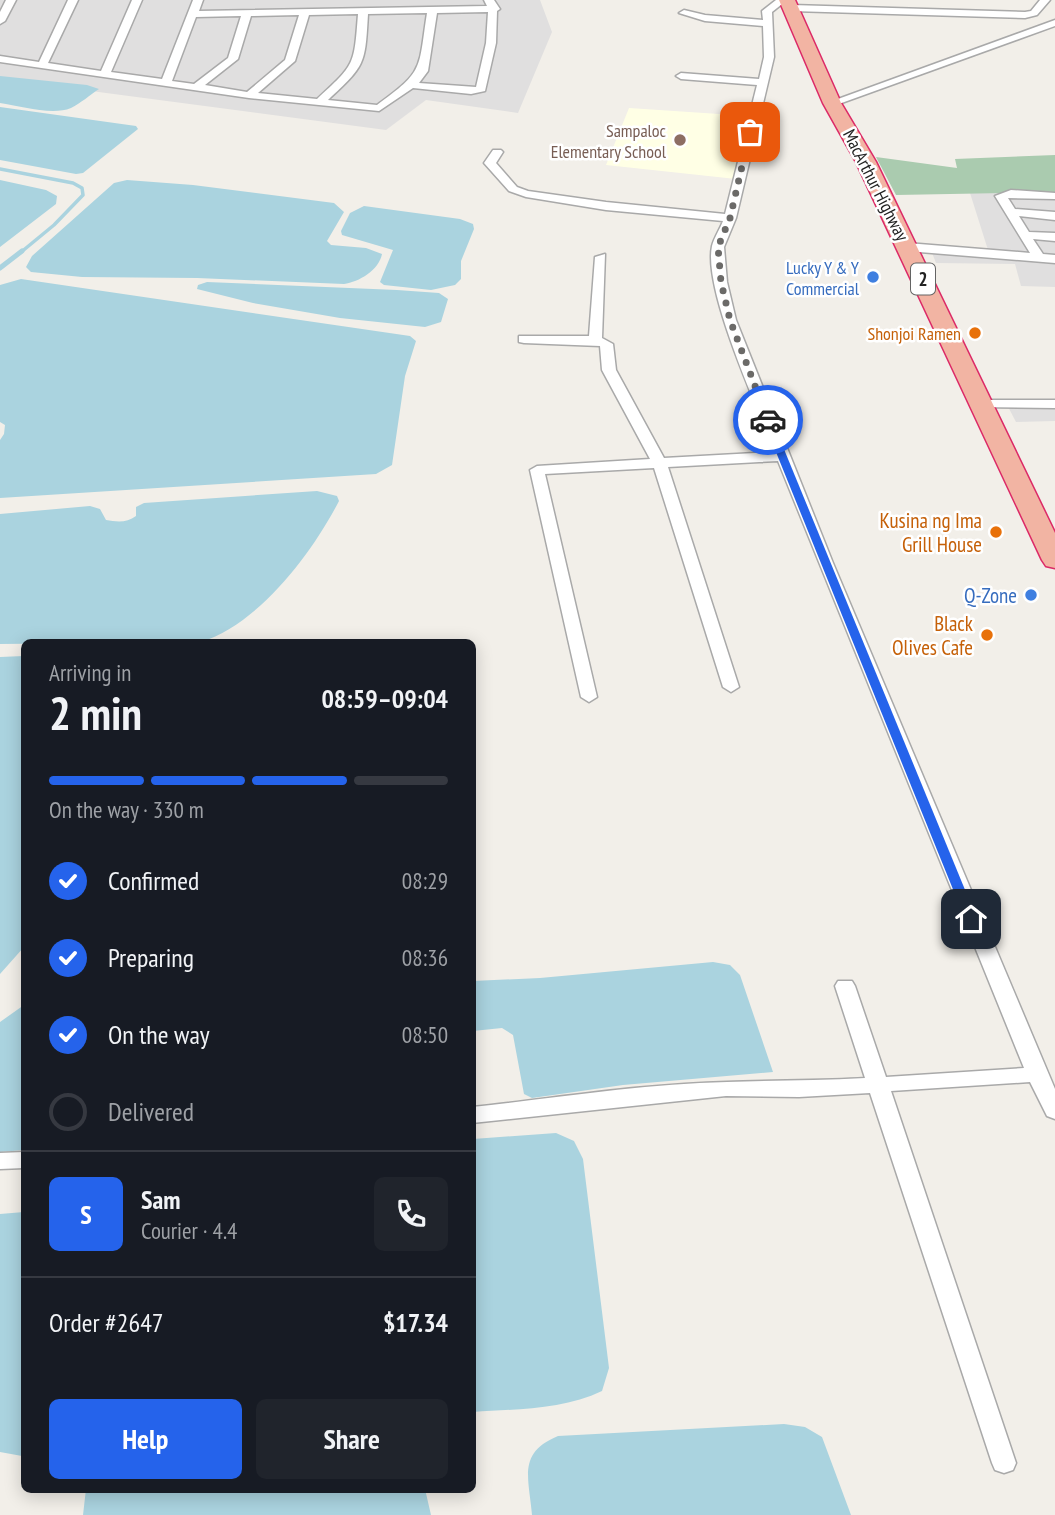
<!DOCTYPE html>
<html lang="en">
<head>
<meta charset="utf-8">
<style>
	:root { --surface:#171b24; --page:#20242c; --text:#f1f3f6; --muted:#9ea1a6; --line:#363941; --accent:#2563eb }
	body { margin:0; font-family:"PT Sans Narrow",sans-serif; background:var(--page); color:var(--text); height:100vh; display:flex; flex-direction:column; font-size:26px; white-space:nowrap }
	* { box-sizing:border-box; margin:0 }
	p { font-size:23px; color:var(--muted) }
	.icon { flex:none; width:38px; height:38px; fill:none; stroke:currentColor; stroke-width:2; stroke-linecap:round; stroke-linejoin:round }
	.map { position:relative; flex:1; overflow:hidden }
	.sheet { position:absolute; left:21px; top:639px; width:455px; height:854px; display:flex; flex-direction:column; background:var(--surface); border-radius:10px; box-shadow:0 4px 18px #0003 }
	.sheet>* { flex:none }
	.pin { position:absolute; display:grid; place-items:center; width:60px; height:60px; color:#fff; margin:-30px; border-radius:14px; box-shadow:0 4px 10px #0006 }
	.courier { position:absolute; display:grid; place-items:center; width:70px; height:70px; margin:-35px; border:5px solid #2563eb; border-radius:50%; background:#fff; color:#222; box-shadow:0 2px 9px #0007 }
	.head em { font-style:normal; font-weight:700 }
	.head div { display:flex; flex-direction:column-reverse }
	.head { display:flex; align-items:center; justify-content:space-between; height:119px; padding:0 28px }
	h1 { font-size:46px; font-weight:700; line-height:52px }
	.bar { display:grid; grid-template-columns:repeat(4,1fr); gap:10px 7px; align-content:center; height:84px; padding:0 28px }
	.bar i { height:9px; border-radius:5px; background:var(--line) }
	.bar .on { background:var(--accent) }
	.bar p { grid-column:span 4 }
	.line { display:flex; align-items:center; gap:18px; padding:0 28px; border-top:2px solid var(--line) }
	.line div { flex:1 }
	.round { display:grid; place-items:center; flex:none; width:74px; height:74px; border-radius:10px; background:var(--page) }
	ol { padding:0 28px; list-style:none }
	li { display:flex; align-items:center; gap:21px; height:77px }
	li p { margin-inline-start:auto }
	li .icon { padding:7px; border-radius:50%; background:var(--accent); color:#fff; stroke-width:4 }
	li:last-child { color:var(--muted) }
	li i { width:38px; height:38px; border:4px solid var(--line); border-radius:50% }
	.cta { display:flex; gap:14px; margin-top:auto; padding:14px 28px }
	.cta a { flex:1; height:80px; border-radius:10px; background:var(--accent); color:#fff; font-size:28px; font-weight:700; line-height:80px; text-align:center }
	.cta a+a { background:var(--page); color:var(--text) }
	.map>svg:first-child { display:block }
	.residential { fill:#e0dfdf }
	.education { fill:#ffffe5 }
	.cemetery { fill:#aacbaf }
	.water { fill:#aad3df }
	.lines { fill:none; stroke-linecap:round; stroke-linejoin:round }
	.stream-far1 { stroke:#aad3df; stroke-width:3.5 }
	.stream { stroke:#aad3df; stroke-width:5 }
	.minor-casing { stroke:#a9a9a9; stroke-width:3 }
	.trunk-casing { stroke:#dc2a67; stroke-width:3 }
	.minor { fill:#fff; fill-rule:evenodd }
	.trunk { fill:#f2b4a3; fill-rule:evenodd }
	.route { fill:#2563eb }
	.done { stroke:#6b6a68; stroke-width:7; stroke-dasharray:0 12.6 }
	.education-dot { fill:#8d6e63; stroke:#fff; stroke-width:2.5 }
	.shop-dot { fill:#3f7fe0; stroke:#fff; stroke-width:2.5 }
	.food-dot { fill:#e8710a; stroke:#fff; stroke-width:2.5 }
	.labels { text-anchor:middle; dominant-baseline:central; stroke-width:5; stroke-linejoin:round; paint-order:stroke }
	.far-education-label { font-size:18px; fill:#785e54; stroke:#fff; text-anchor:end }
	.far-street-label { font-size:18px; fill:#222; stroke:#fff }
	.far-shop-label { font-size:18px; fill:#366cbe; stroke:#fff; text-anchor:end }
	.far-food-label { font-size:18px; fill:#c56008; stroke:#fff; text-anchor:end }
	.shield { fill:#fff; stroke:#646464; stroke-width:2 }
	.shield-label { font-size:19px; font-weight:bold; fill:#222 }
	.food-label { font-size:21px; fill:#c56008; stroke:#fff; text-anchor:end }
	.shop-label { font-size:21px; fill:#366cbe; stroke:#fff; text-anchor:end }
</style>
</head>
<body>
<div class="map">
<svg width="1055" height="1515" viewBox="0 0 1055 1515">
	<rect width="100%" height="100%" fill="#f2efe9"/>
	<!-- residential -->
	<path class="residential" d="M0 0H540L552 32 518 113 426 100 386 130 0 79Z
		M1007 191 1055 192V287L1021 286 1015 264 936 263 929 245 988 250 970 193Z
		M1004 399 1055 401V421L1016 422Z"/>
	<!-- education -->
	<path class="education" d="M629 108 749 116 736 179 606 165Z"/>
	<!-- cemetery -->
	<path class="cemetery" d="M1055 155V192L896 195 876 157 957 168 955 159Z"/>
	<!-- water -->
	<path class="water" d="M0 76 87 85 99 89C90 95 81 103 71 108 52 116 21 106 0 103Z
		M0 107 136 126 138 129 83 173 76 174 0 160Z
		M0 180 46 190 57 196 56 204 0 247Z
		M127 180 193 185 334 203 344 212 327 241 331 245 366 248 382 254C379 270 359 282 344 284L197 278 82 277 31 272 26 267 32 256 114 183Z
		M364 206 460 219 473 224 474 229 461 261V279L455 285 431 290 384 285 380 282 393 250 342 235 341 231 350 213Z
		M21 279 410 336 416 341 405 376 392 465 376 474 0 498V440L4 434 5 425 0 422V285Z
		M207 282 397 290 439 293 448 299 441 322 425 327 340 318 253 303 197 289 198 285Z
		M317 491 337 496 339 501C312 553 260 623 201 642L0 644V514L90 506 100 509 106 520C117 522 127 523 136 516V507L144 503Z
		M24 656V947L0 974V657Z
		M713 962 730 965 740 975 773 1072 623 1085 532 1098 524 1094 513 1035 502 1028 473 1031V981L540 978Z
		M24 1005V1150L0 1152V1022Z
		M556 1133 574 1141 583 1159 609 1368 602 1391C563 1410 515 1409 473 1412V1139Z
		M24 1212V1455L22 1456 0 1452V1214Z
		M784 1424 805 1427 822 1437 851 1515H532C529 1478 517 1453 558 1436Z
		M86 1489H425L431 1515H83Z"/>
	<g class="lines">
		<!-- stream-far1 -->
		<path class="stream-far1" d="M0 169 73 183 82 188 83 195 54 225 20 253"/>
		<!-- stream -->
		<path class="stream" d="M0 268 22 251"/>
		<!-- minor casing -->
		<g class="minor-casing">
			<path id="minor" d="M6 0H16L5 21 0 24V12Z
				M68 0H78L48 63 101 71 132 0H142L111 72 162 79 193 0H203L199 11 487 6 484 0H494L500 9 497 11 496 43 485 91 471 94 413 88 379 111 249 98 0 62V56L39 62ZM488 12 486 43 476 87 419 83 428 71 437 13ZM427 13C418 70 425 70 377 105L328 100C366 65 365 64 368 14ZM358 14C354 66 355 64 317 99L258 93 295 61 309 15ZM299 15 285 60 247 92 205 85 238 59 251 16ZM241 16 228 58 194 84 172 81 196 17Z
				M776 0H787L772 12 774 57 736 218 724 247 727 282 736 320 833 563 1055 1089V1119L1047 1116 1030 1082 891 1091 1016 1463 1013 1470 1004 1473 995 1470 992 1463 870 1093 799 1097 726 1096 472 1123V1107C557 1098 642 1084 727 1082 773 1080 819 1081 865 1078L835 986 838 981H852L855 986 886 1077 1024 1068 778 461 668 467 739 687 731 692 723 687 654 468 545 474 597 697 589 702 581 697 530 470 537 466 650 459 602 370 600 346 524 343 519 342V336H589L595 257 605 254 602 338 613 344 616 370 664 458 775 452C757 407 703 289 712 246 714 238 720 229 723 221L606 210 526 197 509 191 484 163 493 150H501L503 152 496 163 517 187 528 191 606 202 725 214 757 85 681 79 676 76 681 73 759 79 764 57 763 26 705 21 679 13 684 10 705 15 763 20 762 11Z
				M1040 0H1050L1037 15 1025 18 792 11 787 8 792 5 1025 12 1031 11Z
				M1055 20V26L836 105 827 103Z
				M1011 190 1055 193V199L1008 198 1015 209 1055 212V220L1019 216 1029 232 1055 233V241L1033 239 1043 254 1055 255V263L907 251 901 247 907 243 1030 253 995 196Z
				M982 400H1055V408L977 407V401Z
				M24 1152V1168L0 1169V1153Z"/>
		</g>
		<!-- trunk casing -->
		<g class="trunk-casing">
			<path id="trunk" d="M779 0H795L841 103 876 162 1055 533V568L1046 566 1042 560 856 162 823 103Z"/>
		</g>
		<!-- minor -->
		<use href="#minor" class="minor"/>
		<!-- trunk -->
		<use href="#trunk" class="trunk"/>
	</g>
	<!-- route -->
	<path class="route" d="M768 417 772 420 977 919 975 922H967L965 919 763 420Z"/>
	<g class="lines">
		<!-- done -->
		<path class="done" d="M750 132 730 218 718 247 721 282 730 320 768 420"/>
	</g>
	<!-- markers -->
	<circle class="education-dot" cx="680" cy="140" r="7"/>
	<g class="shop-dot">
		<circle cx="873" cy="277" r="7"/>
		<circle cx="1031" cy="595" r="7"/>
	</g>
	<g class="food-dot">
		<circle cx="975" cy="333" r="7"/>
		<circle cx="996" cy="532" r="7"/>
		<circle cx="987" cy="635" r="7"/>
	</g>
	<g class="labels">
		<!-- far-education labels -->
		<g class="far-education-label">
			<text x="666" y="130">Sampaloc<tspan x="666" dy="21">Elementary School</tspan></text>
		</g>
		<!-- far-street labels -->
		<g class="far-street-label">
			<text transform="translate(876 185) rotate(63)">MacArthur Highway</text>
		</g>
		<!-- far-shop labels -->
		<g class="far-shop-label">
			<text x="859" y="267">Lucky Y &amp; Y<tspan x="859" dy="21">Commercial</tspan></text>
		</g>
		<!-- far-food labels -->
		<g class="far-food-label">
			<text x="961" y="333">Shonjoi Ramen</text>
		</g>
		<!-- shield labels -->
		<rect class="shield" x="911" y="263.5" width="24" height="31" rx="5"/>
		<g class="shield-label">
			<text x="923" y="279">2</text>
		</g>
		<!-- food labels -->
		<g class="food-label">
			<text x="982" y="520">Kusina ng Ima<tspan x="982" dy="24">Grill House</tspan></text>
			<text x="973" y="623">Black<tspan x="973" dy="24">Olives Cafe</tspan></text>
		</g>
		<!-- shop labels -->
		<g class="shop-label">
			<text x="1017" y="595">Q-Zone</text>
		</g>
	</g>
</svg>
<div class="pin" style="left:750px;top:132px;background:#ea580c"><svg class="icon" aria-label="bag" viewBox="0 0 24 24"><path d="M5 8h14l-1 12H6zM9 8a3 3 0 0 1 6 0"/></svg></div>
<div class="pin" style="left:971px;top:919px;background:#1f2937"><svg class="icon" aria-label="home" viewBox="0 0 24 24"><path d="M3 11l9-7 9 7M6 9v11h12V9"/></svg></div>
<div class="courier" style="left:768px;top:420px"><svg class="icon" aria-label="car" viewBox="0 0 24 24"><path d="M5 17H2v-5l4-1 3-4h7l3 4 3 1v5h-3M9 17h6M6 11h13"/><circle cx="7" cy="17" r="2"/><circle cx="17" cy="17" r="2"/></svg></div>
<section class="sheet">
<div class="head"><div><h1>2 min</h1><p>Arriving in</p></div><em>08:59–09:04</em></div>
<div class="bar"><i class="on"></i><i class="on"></i><i class="on"></i><i></i><p>On the way · 330 m</p></div>
<ol>
<li><svg class="icon" aria-label="check" viewBox="0 0 24 24"><path d="M5 12l5 5 9-10"/></svg>Confirmed<p>08:29</p></li>
<li><svg class="icon" aria-label="check" viewBox="0 0 24 24"><path d="M5 12l5 5 9-10"/></svg>Preparing<p>08:36</p></li>
<li><svg class="icon" aria-label="check" viewBox="0 0 24 24"><path d="M5 12l5 5 9-10"/></svg>On the way<p>08:50</p></li>
<li><i></i>Delivered</li>
</ol>
<div class="line" style="height:126px"><b class="round" style="background:var(--accent);color:#fff">S</b><div><b>Sam</b><p>Courier · 4.4</p></div><a class="round"><svg class="icon" aria-label="phone" viewBox="0 0 24 24"><path d="M5 4h4l2 5-3 2q2 4 5 5l2-3 5 2v4C11 20 4 13 5 4z"/></svg></a></div>
<div class="line" style="height:91px"><div>Order #2647</div><b>$17.34</b></div>
<div class="cta"><a>Help</a><a>Share</a></div>
</section>
</div>
</body>
</html>
